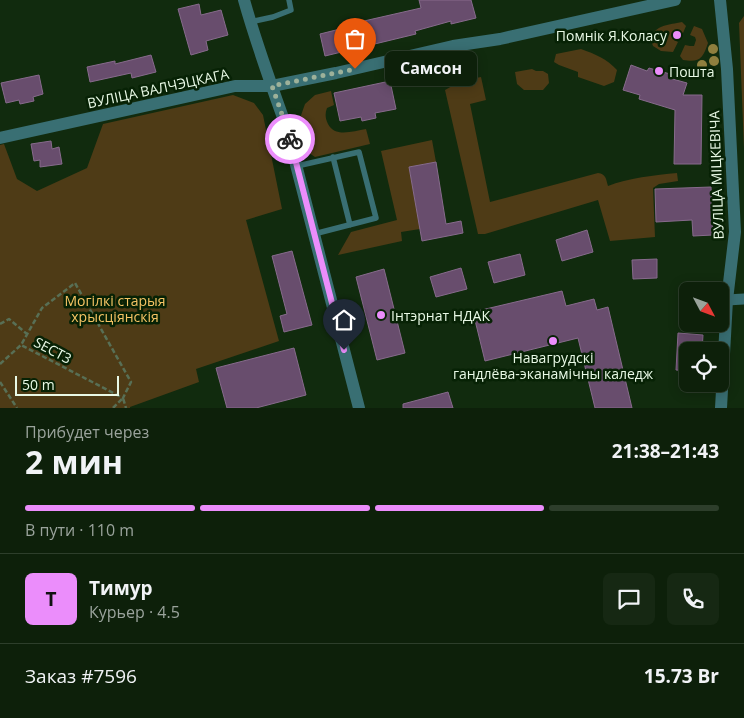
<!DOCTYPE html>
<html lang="ru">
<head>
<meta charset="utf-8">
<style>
	:root { --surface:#0d200a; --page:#162813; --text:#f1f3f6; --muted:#9aa39c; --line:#2d3e2b; --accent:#eb8dfb }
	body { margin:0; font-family:"Open Sans",sans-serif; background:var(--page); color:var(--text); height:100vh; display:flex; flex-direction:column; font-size:19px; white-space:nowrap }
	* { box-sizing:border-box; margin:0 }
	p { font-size:16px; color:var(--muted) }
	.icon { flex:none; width:28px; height:28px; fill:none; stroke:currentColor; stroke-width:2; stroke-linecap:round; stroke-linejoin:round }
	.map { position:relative; height:408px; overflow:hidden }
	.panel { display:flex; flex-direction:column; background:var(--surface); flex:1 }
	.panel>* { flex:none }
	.needle { width:32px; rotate:131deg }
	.tools { position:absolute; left:679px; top:282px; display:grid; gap:10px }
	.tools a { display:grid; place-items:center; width:50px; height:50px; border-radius:8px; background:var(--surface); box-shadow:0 2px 12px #0003,0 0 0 1px var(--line); font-size:25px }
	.scale { position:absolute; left:15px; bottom:12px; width:104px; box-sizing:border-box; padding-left:5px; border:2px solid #e9f9e6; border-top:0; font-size:14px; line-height:18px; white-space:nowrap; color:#e9f9e6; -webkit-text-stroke:4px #072205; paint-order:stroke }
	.pin { position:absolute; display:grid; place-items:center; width:42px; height:42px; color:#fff; margin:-51px -21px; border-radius:50% 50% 50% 0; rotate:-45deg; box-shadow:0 0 5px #0007 }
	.pin .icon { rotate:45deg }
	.courier { position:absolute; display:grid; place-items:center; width:50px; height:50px; margin:-25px; border:4px solid #eb8dfb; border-radius:50%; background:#fff; color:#222; box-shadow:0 1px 6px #0007 }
	.bubble { position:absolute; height:35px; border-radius:8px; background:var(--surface); box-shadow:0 2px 12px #0003,0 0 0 1px var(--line); font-size:16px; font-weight:700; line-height:35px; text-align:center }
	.head em { font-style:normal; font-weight:700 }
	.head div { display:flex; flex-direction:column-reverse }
	.head { display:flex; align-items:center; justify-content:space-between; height:85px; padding:0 25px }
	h1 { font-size:32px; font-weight:700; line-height:38px }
	.bar { display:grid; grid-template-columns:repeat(4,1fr); gap:8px 5px; align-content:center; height:60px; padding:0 25px }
	.bar i { height:6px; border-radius:4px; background:var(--line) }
	.bar .on { background:var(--accent) }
	.bar p { grid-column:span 4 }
	.line { display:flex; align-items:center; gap:12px; padding:0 25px; border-top:1px solid var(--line) }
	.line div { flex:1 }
	.round { display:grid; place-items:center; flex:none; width:52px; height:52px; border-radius:8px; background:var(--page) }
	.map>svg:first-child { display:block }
	.green { fill:#4e3b16 }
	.building { fill:#684d6d; stroke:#876b8c }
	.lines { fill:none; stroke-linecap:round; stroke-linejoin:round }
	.path { stroke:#586f55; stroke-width:2.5; stroke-dasharray:5 2.5; stroke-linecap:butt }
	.service { stroke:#396f73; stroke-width:5.5 }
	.minor { stroke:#396f73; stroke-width:11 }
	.tertiary { stroke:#396f73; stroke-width:12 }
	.tree { fill:#8f7f3e }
	.done { stroke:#9db19a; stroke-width:5; stroke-dasharray:0 9 }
	.route { stroke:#eb8dfb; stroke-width:6 }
	.poi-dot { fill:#eb8dfb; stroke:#072205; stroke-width:2 }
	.labels { text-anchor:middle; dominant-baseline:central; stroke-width:5; stroke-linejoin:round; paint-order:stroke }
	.poi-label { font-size:14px; fill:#e9f9e6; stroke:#072205; text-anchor:start }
	.street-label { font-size:14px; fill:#e9f9e6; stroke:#072205 }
	.park-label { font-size:14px; fill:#f6c465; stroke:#072205 }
</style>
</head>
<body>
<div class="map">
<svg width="744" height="408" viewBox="0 0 744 408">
	<rect width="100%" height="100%" fill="#112b0e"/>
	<!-- green -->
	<path class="green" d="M744 16V149L739 23Z
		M682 22 686 26 683 33 677 31 673 34 674 40 678 42 673 52 661 51 653 46 650 37C659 24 668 25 682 22Z
		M694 26 702 29 708 43C703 58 700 63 683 60L680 56 685 45 690 46H694L696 40 695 37 690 35Z
		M581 49C595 54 607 59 617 70L614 82 604 86 578 77V72L559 65 554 62 556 54Z
		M532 69 536 71H543L548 74 549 83 543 90H524L517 84 515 72Z
		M481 77 486 100 470 104 490 202 598 173C606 174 606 179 608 186 627 178 656 175 677 173L678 181 659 184 653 188 655 237 610 241 598 200 485 234H478L445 90 461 81Z
		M331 91 334 105 327 108C325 113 325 118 328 124 335 138 353 131 366 129L370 144 315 157 309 153 299 121 305 104 315 95Z
		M233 95 254 103 263 115 282 209 246 220 279 341 196 369 199 382 130 407V408H0V145L4 144 17 179 37 191 87 168 103 124Z
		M432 140 436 162 409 167 420 229 401 232 402 241 338 255 351 232 397 220 381 151Z"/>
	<!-- building -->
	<path class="building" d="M419 0H471L476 18 451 24V21L415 31 416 34 325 56 320 34 364 23V21L421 8Z
		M199 4 201 15 221 10 228 35 206 41 208 50 191 55 178 9Z
		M151 55 156 72 132 78 131 73 90 82 87 67 115 61V64Z
		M631 65 647 71 649 68 670 74 669 78 687 83 683 95H702L701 164H674L675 110 639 99 640 95 623 90Z
		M39 75 43 94 33 97 34 101 20 104 19 100 6 103 1 83Z
		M390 81 396 109 375 113 376 118 362 121 361 117 340 121 334 93Z
		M51 141 52 149 59 147 62 164 40 167V160L34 161 31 144Z
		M436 162 446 224 461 221 463 233 422 241 409 167Z
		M711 187 713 235 693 236 692 220 656 222 655 189Z
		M587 230 593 252 562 261 556 240Z
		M292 251 312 325 284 332 280 316 287 314 272 256Z
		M520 254 525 275 494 283 488 262Z
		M657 259V278L633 279 632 260Z
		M461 268 467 289 436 297 430 277Z
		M384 269 405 353 377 360 356 277Z
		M562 291 566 306 594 299 597 310 608 307 632 408H595L578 338 485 361 473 312Z
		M678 333 703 335 702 351H688V371L676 370Z
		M294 348 306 395 256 408H227L216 368Z
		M448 392 453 408H403V404Z"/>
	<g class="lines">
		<!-- path -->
		<path class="path" d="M0 324 9 319 27 334
			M0 364 21 345 42 308 75 283 131 382 123 398 21 345
			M0 382 17 408
			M113 408 123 398 126 408"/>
		<!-- service -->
		<path class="service" d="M250 22 273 17 291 10 289 0
			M333 157 350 225
			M297 166 359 152 376 218 314 234"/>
		<!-- minor -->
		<path class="minor" d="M727 300 744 299"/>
		<!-- tertiary -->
		<path class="tertiary" d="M244 0C256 43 271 84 286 126L359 408
			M720 0 727 69 735 232 727 300 721 408
			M0 138 235 86H272L336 73 453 46 500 39 675 0"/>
	</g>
	<!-- trees -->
	<g class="tree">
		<circle cx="713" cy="49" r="5"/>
		<circle cx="714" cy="61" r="5"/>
		<circle cx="702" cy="65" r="5"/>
	</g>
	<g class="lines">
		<!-- done -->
		<path class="done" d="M290 139 286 126 272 86 355 69"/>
		<!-- route -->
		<path class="route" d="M290 139 344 350"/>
	</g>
	<!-- markers -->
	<g class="poi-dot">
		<circle cx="677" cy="35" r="5"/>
		<circle cx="659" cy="71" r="5"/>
		<circle cx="381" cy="315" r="5"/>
		<circle cx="553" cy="341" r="5"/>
	</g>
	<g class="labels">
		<!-- poi labels -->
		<g class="poi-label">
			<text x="667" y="35" text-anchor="end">Помнік Я.Коласу</text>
			<text x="669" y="71">Пошта</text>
			<text x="391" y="315">Інтэрнат НДАК</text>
			<text x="553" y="357" text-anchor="middle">Навагрудскі<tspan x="553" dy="16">гандлёва-эканамічны каледж</tspan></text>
		</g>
		<!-- street labels -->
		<g class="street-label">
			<text transform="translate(158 88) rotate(-12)">ВУЛІЦА ВАЛЧЭЦКАГА</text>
			<text transform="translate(716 175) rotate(-92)">ВУЛІЦА МІЦКЕВІЧА</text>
			<text transform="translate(53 350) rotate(28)">SECT3</text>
		</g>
		<!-- park labels -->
		<g class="park-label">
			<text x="115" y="300">Могілкі старыя<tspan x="115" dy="16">хрысціянскія</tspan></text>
		</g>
	</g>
</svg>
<div class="tools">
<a><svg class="needle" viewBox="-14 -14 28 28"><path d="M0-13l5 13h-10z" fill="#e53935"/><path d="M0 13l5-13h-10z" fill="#9aa39c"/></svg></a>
<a><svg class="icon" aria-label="locate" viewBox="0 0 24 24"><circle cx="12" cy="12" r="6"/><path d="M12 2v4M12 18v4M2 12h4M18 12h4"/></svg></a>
</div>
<div class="scale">50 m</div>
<div class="pin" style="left:355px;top:69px;background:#ea580c"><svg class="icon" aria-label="bag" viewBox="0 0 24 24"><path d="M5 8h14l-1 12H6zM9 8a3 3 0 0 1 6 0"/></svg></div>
<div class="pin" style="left:344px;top:350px;background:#1f2937"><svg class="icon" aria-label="home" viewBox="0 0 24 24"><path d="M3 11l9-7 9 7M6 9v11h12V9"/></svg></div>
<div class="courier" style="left:290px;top:139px"><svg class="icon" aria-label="bike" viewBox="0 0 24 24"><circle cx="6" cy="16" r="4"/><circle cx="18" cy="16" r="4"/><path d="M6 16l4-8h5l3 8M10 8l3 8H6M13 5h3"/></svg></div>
<div class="bubble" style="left:385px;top:51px;width:92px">Самсон</div>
</div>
<section class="panel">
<div class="head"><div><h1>2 мин</h1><p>Прибудет через</p></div><em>21:38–21:43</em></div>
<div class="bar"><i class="on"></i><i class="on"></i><i class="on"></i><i></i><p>В пути · 110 m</p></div>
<div class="line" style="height:90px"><b class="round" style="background:var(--accent);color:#111">Т</b><div><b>Тимур</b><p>Курьер · 4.5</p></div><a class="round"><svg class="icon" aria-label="chat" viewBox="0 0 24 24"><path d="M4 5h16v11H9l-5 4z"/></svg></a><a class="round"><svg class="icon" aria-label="phone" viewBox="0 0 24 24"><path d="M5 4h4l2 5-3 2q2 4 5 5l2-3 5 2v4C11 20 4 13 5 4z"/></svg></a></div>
<div class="line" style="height:65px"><div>Заказ #7596</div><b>15.73 Br</b></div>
</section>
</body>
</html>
